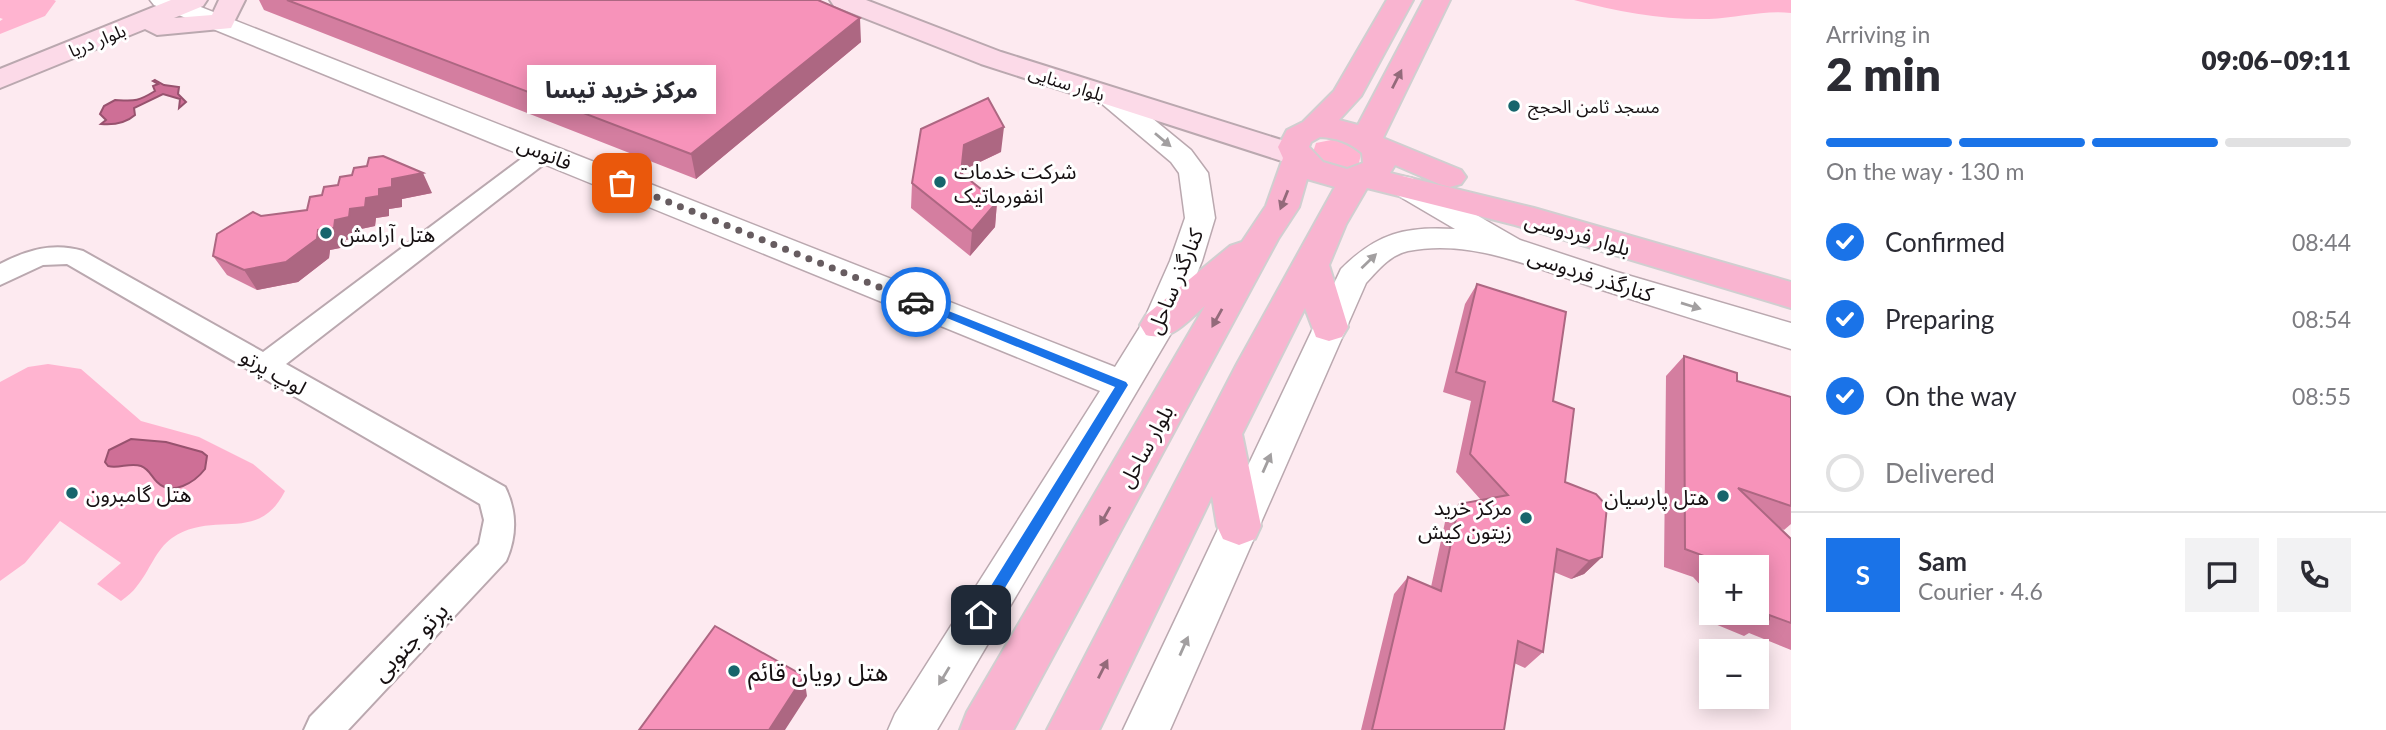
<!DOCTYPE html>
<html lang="en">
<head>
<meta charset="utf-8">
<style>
	:root { --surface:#fff; --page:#f2f2f3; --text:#2b2b33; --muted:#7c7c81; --line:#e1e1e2; --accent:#1a73e8 }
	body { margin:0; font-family:Lato,"Noto Sans Arabic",sans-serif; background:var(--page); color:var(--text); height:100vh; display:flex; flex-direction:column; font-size:26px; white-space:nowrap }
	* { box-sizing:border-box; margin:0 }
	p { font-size:23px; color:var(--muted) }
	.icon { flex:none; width:38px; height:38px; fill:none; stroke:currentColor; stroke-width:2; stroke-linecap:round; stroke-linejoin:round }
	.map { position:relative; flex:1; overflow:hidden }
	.sheet { display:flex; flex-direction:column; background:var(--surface); width:595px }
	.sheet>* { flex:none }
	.fabs { position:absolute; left:1699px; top:555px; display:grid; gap:14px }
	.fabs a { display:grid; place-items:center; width:70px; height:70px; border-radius:0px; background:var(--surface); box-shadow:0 4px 18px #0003; font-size:35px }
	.pin { position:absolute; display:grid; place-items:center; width:60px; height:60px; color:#fff; margin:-30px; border-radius:14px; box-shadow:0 4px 10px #0006 }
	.courier { position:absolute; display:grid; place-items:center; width:70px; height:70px; margin:-35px; border:5px solid #1a73e8; border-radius:50%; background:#fff; color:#222; box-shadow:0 2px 9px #0007 }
	.bubble { position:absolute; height:49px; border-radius:0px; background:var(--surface); box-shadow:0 4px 18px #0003; font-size:23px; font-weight:800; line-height:49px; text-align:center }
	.headline em { font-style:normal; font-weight:800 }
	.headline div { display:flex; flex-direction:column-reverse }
	.headline { display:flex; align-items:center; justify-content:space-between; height:119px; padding:0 35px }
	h1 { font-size:46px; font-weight:800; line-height:52px }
	.bar { display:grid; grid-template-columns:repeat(4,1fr); gap:10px 7px; align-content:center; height:84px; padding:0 35px }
	.bar i { height:9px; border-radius:5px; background:var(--line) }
	.bar .selected { background:var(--accent) }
	.bar p { grid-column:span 4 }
	.line { display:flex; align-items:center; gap:18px; padding:0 35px; border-top:2px solid var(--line) }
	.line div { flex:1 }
	.round { display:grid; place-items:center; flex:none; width:74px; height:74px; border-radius:0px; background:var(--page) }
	ol { padding:0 35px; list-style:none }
	li { display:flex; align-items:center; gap:21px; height:77px }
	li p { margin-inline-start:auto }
	li .icon { padding:7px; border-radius:50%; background:var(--accent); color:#fff; stroke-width:4 }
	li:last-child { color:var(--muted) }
	li i { width:38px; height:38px; border:4px solid var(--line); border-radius:50% }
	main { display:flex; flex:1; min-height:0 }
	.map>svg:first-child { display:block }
	.green { fill:#ffb4d0 }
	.water { fill:#ce6f96; stroke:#97526e; stroke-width:2 }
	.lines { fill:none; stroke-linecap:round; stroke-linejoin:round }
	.minor-casing { stroke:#baa8af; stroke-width:4 }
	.tertiary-casing { stroke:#baa8af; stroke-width:3 }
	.secondary-casing { stroke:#baa8af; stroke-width:4 }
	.primary-casing { stroke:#d0cfd0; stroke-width:4 }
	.minor { fill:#fff; fill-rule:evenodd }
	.tertiary { fill:#fff; fill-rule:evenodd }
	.secondary { fill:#fcdae8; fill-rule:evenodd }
	.primary { fill:#f9b4d0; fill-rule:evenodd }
	.wall { fill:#d47ea0; fill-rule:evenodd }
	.shaded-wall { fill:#ad6782 }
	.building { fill:#f793ba; stroke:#ad6782; stroke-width:2 }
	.oneway { fill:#936a7a }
	.oneway2 { fill:#a29fa0 }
	.route { fill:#1a73e8 }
	.done { stroke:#675c60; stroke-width:7; stroke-dasharray:0 12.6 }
	.poi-dot { fill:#17656c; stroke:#fff; stroke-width:2.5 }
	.labels { text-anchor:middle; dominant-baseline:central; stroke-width:6; stroke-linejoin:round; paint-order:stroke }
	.far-street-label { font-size:18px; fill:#161012; stroke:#fff }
	.far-poi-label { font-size:18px; fill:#161012; stroke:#fff; text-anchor:start }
	.street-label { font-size:21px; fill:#161012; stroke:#fff }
	.poi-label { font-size:21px; fill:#161012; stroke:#fff; text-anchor:start }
	.near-street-label { font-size:24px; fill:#161012; stroke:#fff }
	.near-poi-label { font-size:24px; fill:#161012; stroke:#fff; text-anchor:start }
</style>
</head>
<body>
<main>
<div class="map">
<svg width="1791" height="730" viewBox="0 0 1791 730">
	<rect width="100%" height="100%" fill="#fdeaf0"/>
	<!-- green -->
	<path class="green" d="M0 0H54L56 1 45 16 0 34V21L3 19 0 18Z
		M1574 0H1791V13C1763 10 1737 18 1709 19 1663 20 1618 12 1574 0Z
		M1336 139 1358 149 1361 154 1359 163C1343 174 1324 166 1313 152L1316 143Z
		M48 364 81 369 141 421 199 437 253 464 285 491C258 545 215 509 172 538 156 549 149 572 137 586 133 592 127 596 121 601L97 584 121 563 60 521 25 563 0 581V382L28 367Z"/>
	<!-- water -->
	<path class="water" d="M155 80 164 85 179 87 178 94 186 102 179 108 180 99 163 94 134 108 135 115C126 123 113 125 101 124L106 120 100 114 104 106 115 100C135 101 137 102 155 91L153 86 158 84 153 81Z
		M131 439 166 442 202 452 207 456 205 469C195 482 172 497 157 482 151 476 149 469 141 466 130 462 119 469 108 466L105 462 109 450Z"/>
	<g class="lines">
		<!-- minor casing -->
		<g class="minor-casing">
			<path id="minor" d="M545 145 553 147 556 152 553 157 286 364 505 487C517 511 517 536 506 561L348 730H304L310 717 479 544 484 520 480 504 67 264 43 265 0 285V264C27 250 53 242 83 251L263 352 537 147Z"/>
		</g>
		<!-- tertiary casing -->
		<g class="tertiary-casing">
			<path id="tertiary" d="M150 0H183L1115 367 1143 322 1170 261 1185 218 1179 173 1171 162 1101 103 1097 97 1101 91 1110 89 1119 91 1191 150 1208 173 1215 218 1202 261 1176 325 937 730H888L895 714 1100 391 154 5Z
				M1402 176 1412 178 1520 240 1617 272 1791 323V349C1726 329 1661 309 1596 288 1536 269 1473 238 1408 251 1390 255 1378 270 1366 283L1170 730H1123L1341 269C1377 233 1405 226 1455 229L1392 192 1387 185 1392 178Z"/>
		</g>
		<!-- secondary casing -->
		<g class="secondary-casing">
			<path id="secondary" d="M171 0H207L203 6 174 18 212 15 219 0H245L231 28 157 35 145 29 0 88V69Z
				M830 0H866L1001 52 1307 148 1312 155 1307 162 1296 165 1285 162 981 64 834 6Z"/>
		</g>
		<!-- primary casing -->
		<g class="primary-casing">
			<path id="primary" d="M1387 0H1413L1361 96 1339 120 1358 125 1424 0H1450L1383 138 1461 170 1466 177 1461 184 1450 187 1439 184 1395 165 1390 173 1534 208 1791 282V308L1515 225 1367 188 1346 224 1329 265 1348 327 1342 337 1329 341 1316 337 1305 308 1242 434 1261 526 1255 539 1239 545 1223 539 1217 526 1212 496 1099 730H1047L1237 364 1335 187 1307 179 1299 207 1278 239 1013 730H960L967 712 1205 306C1186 322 1172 342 1146 335L1140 325 1146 315 1230 246 1242 242 1266 206 1283 158 1278 147 1287 130 1303 122 1334 91ZM1320 137C1337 138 1349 142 1362 153L1363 163 1347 169 1323 162 1309 147 1311 142Z"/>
		</g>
		<!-- minor -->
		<use href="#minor" class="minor"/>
		<!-- tertiary -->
		<use href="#tertiary" class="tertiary"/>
		<!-- secondary -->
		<use href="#secondary" class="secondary"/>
		<!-- primary -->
		<use href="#primary" class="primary"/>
	</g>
	<!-- wall -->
	<path class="wall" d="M259 0H818L861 42 696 179 264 10Z
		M1001 152 963 170 962 174 997 202 995 227 970 256 911 208 912 183Z
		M367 166 432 193 402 199V207L389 209V216L376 218 375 226 361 229 360 237 346 240 345 247 330 250 329 258 298 282 257 290 227 275 213 256 261 216 307 210 322 195Z
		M1477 284 1553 401 1565 482 1602 557 1584 574 1571 579 1554 572 1543 652 1525 668 1514 663 1504 730H1361L1394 594 1408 577 1431 587 1445 522 1459 504 1481 500 1456 472 1471 401 1443 392 1465 304Z
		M1684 356 1737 381 1791 397V524L1784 530 1780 528 1791 539V650L1749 633 1744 636 1703 619 1704 589 1693 577 1664 567 1666 376ZM1712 567H1757V612H1712Z"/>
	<!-- shaded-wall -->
	<path class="shaded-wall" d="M860 18 861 42 696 179 691 154Z
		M1004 127 1001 152 963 170 959 198 964 145Z
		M423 173 432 193 402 199V207L389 209V216L376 218 375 226 361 229 360 237 346 240 345 247 330 250 329 258 298 282 257 290 244 270 318 230 335 220 392 179Z
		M997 202 995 227 970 256 972 231Z
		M1602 557 1584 574 1571 579 1589 561Z
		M804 676 807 696 785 730H769Z"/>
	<!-- building -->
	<path class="building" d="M287 0H818L860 18 691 154Z
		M988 98 1004 127 964 145 961 173 997 202 972 231 912 183 921 129Z
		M383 156 423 173 392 179V187L379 189V196L366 198 365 207 350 209 349 217 335 220 334 228 318 230 317 239 286 262 244 270 213 256 217 234 253 212 261 216 307 210 310 197 322 195 324 187 338 185 340 177 352 175 354 168 367 166 369 158Z
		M1477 284 1566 312 1553 401 1574 409 1565 482 1596 494 1607 506 1602 557 1589 561 1557 549 1543 652 1518 641 1504 730H1372L1408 577 1441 591 1459 504 1508 495 1470 454 1485 382 1456 372Z
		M1684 356 1737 373V381L1791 397V506L1738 488 1791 539V623L1769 615V619L1751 612H1757V567H1722L1715 560 1685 549Z
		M715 626 804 676 769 730H639Z"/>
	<!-- one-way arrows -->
	<defs><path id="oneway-solid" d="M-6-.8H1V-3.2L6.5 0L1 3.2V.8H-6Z" transform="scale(1.75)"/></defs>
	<g class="oneway">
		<use href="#oneway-solid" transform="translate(1397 79) rotate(-63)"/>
		<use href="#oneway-solid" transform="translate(1284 200) rotate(112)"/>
		<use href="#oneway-solid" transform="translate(1217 318) rotate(119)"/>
		<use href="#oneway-solid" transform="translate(1105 516) rotate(119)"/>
		<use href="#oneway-solid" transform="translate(1103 669) rotate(-63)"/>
	</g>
	<g class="oneway2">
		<use href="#oneway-solid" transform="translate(1163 140) rotate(40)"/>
		<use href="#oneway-solid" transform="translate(1369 261) rotate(-44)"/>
		<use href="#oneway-solid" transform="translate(1691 306) rotate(17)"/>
		<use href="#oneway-solid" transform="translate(1267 463) rotate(-66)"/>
		<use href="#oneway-solid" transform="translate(1184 646) rotate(-66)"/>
		<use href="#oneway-solid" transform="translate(944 676) rotate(121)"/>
	</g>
	<!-- route -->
	<path class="route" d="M916 298 1126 382 1128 385 986 619 981 621 976 619V610L1115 387 913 304V299Z"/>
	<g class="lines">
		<!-- done -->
		<path class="done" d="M622 183 916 302"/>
	</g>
	<!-- markers -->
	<g class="poi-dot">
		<circle cx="1514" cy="106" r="7"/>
		<circle cx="940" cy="182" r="7"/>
		<circle cx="326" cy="233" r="7"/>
		<circle cx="72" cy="493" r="7"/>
		<circle cx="1723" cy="496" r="7"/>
		<circle cx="1526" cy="518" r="7"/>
		<circle cx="734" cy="671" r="7"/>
	</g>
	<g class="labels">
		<!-- far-street labels -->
		<g class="far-street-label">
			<text transform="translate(97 40) rotate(-22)">بلوار دریا</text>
			<text transform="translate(1067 83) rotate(18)">بلوار سنایی</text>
		</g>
		<!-- far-poi labels -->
		<g class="far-poi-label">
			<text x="1528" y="106">مسجد ثامن الحجج</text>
		</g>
		<!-- street labels -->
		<g class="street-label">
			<text transform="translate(545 152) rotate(22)">فانوس</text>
			<text transform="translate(1578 233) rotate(16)">بلوار فردوسی</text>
			<text transform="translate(1591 274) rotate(18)">کنارگذر فردوسی</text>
			<text transform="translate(1174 281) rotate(-67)">کنارگذر ساحل</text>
			<text transform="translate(274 371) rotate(30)">لوپ پرتو</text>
			<text transform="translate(1145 446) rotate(-61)">بلوار ساحل</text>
		</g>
		<!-- poi labels -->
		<g class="poi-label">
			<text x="954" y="170">شرکت خدمات<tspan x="954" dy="24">انفورماتیک</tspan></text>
			<text x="340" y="233">هتل آرامش</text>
			<text x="86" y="493">هتل گامبرون</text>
			<text x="1709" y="496" text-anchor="end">هتل پارسیان</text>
			<text x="1512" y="506" text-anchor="end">مرکز خرید<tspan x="1512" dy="24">زیتون کیش</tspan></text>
		</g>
		<!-- near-street labels -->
		<g class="near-street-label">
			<text transform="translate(409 641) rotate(-46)">پرتو جنوبی</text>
		</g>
		<!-- near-poi labels -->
		<g class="near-poi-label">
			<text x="748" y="671">هتل رویان قائم</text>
		</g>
	</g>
</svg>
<div class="fabs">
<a>+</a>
<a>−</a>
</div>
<div class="pin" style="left:622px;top:183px;background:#ea580c"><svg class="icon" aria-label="bag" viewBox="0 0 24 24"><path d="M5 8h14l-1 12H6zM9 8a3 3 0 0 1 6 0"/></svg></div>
<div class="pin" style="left:981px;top:615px;background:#1f2937"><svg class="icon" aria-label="home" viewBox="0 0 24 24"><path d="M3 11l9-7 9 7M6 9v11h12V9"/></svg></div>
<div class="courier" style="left:916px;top:302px"><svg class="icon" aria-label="car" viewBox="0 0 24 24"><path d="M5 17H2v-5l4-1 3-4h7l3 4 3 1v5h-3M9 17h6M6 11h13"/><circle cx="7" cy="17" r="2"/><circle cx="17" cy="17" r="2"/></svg></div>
<div class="bubble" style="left:527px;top:65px;width:189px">مرکز خرید تیسا</div>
</div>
<section class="sheet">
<div class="headline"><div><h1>2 min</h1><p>Arriving in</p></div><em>09:06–09:11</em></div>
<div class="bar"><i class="selected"></i><i class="selected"></i><i class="selected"></i><i></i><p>On the way · 130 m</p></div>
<ol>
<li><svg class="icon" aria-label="check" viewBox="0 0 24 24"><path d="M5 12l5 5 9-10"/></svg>Confirmed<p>08:44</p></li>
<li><svg class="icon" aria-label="check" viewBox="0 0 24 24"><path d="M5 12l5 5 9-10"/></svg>Preparing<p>08:54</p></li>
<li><svg class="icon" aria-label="check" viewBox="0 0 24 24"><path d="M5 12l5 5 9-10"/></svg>On the way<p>08:55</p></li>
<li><i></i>Delivered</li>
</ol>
<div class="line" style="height:126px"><b class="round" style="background:var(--accent);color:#fff">S</b><div><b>Sam</b><p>Courier · 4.6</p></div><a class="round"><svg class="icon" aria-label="chat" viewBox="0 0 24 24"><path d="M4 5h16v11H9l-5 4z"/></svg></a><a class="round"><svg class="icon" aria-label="phone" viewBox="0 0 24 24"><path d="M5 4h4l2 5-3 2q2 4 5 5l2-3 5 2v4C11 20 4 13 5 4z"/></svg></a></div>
</section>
</main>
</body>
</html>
